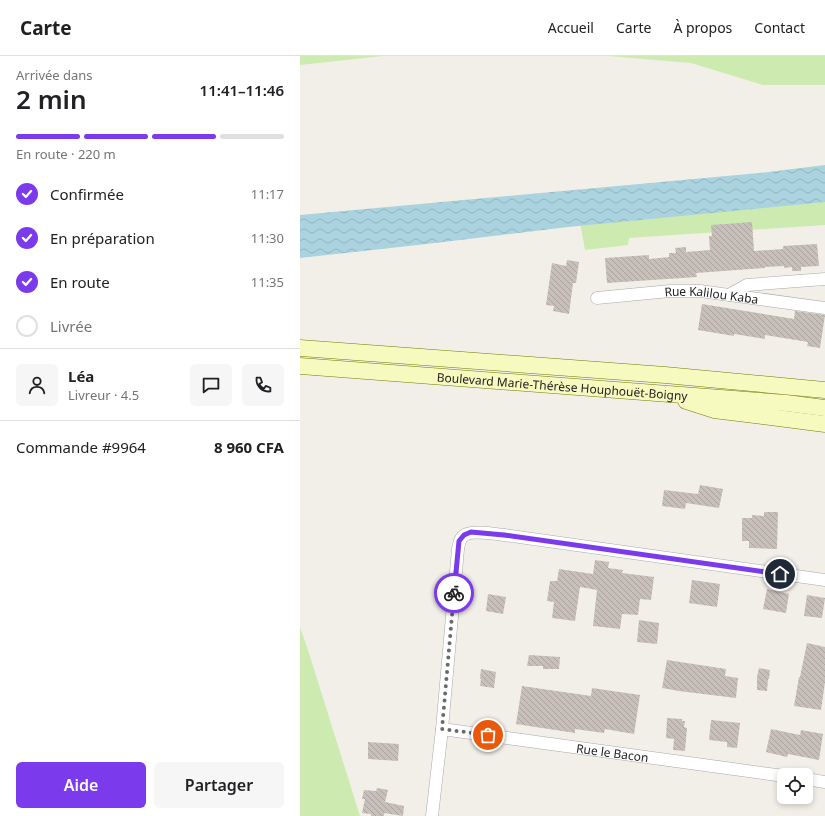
<!DOCTYPE html>
<html lang="fr">
<head>
<meta charset="utf-8">
<style>
	:root { --surface:#fff; --page:#f6f6f6; --text:#202124; --muted:#757577; --line:#e0e0e0; --accent:#7c3aed }
	body { margin:0; font-family:"Noto Sans",sans-serif; background:var(--page); color:var(--text); height:100vh; display:flex; flex-direction:column; font-size:15px; white-space:nowrap }
	* { box-sizing:border-box; margin:0 }
	p { font-size:13px; color:var(--muted) }
	.icon { flex:none; width:22px; height:22px; fill:none; stroke:currentColor; stroke-width:2; stroke-linecap:round; stroke-linejoin:round }
	.map { position:relative; flex:1; overflow:hidden }
	.panel { display:flex; flex-direction:column; background:var(--surface); width:300px }
	.panel>* { flex:none }
	.buttons { position:absolute; left:477px; top:712px; display:grid; gap:8px }
	.buttons a { display:grid; place-items:center; width:36px; height:36px; border-radius:6px; background:var(--surface); box-shadow:0 2px 6px #0003; font-size:20px }
	.pin { position:absolute; display:grid; place-items:center; width:34px; height:34px; color:#fff; margin:-17px; border:2px solid #fff; border-radius:50%; box-shadow:0 1px 4px #0007 }
	.courier { position:absolute; display:grid; place-items:center; width:40px; height:40px; margin:-20px; border:3px solid #7c3aed; border-radius:50%; background:#fff; color:#222; box-shadow:0 1px 5px #0007 }
	.headline em { font-style:normal; font-weight:600 }
	.headline div { display:flex; flex-direction:column-reverse }
	.headline { display:flex; align-items:center; justify-content:space-between; height:68px; padding:0 16px }
	h1 { font-size:26px; font-weight:600; line-height:30px }
	.bar { display:grid; grid-template-columns:repeat(4,1fr); gap:6px 4px; align-content:center; height:48px; padding:0 16px }
	.bar i { height:5px; border-radius:3px; background:var(--line) }
	.bar .on { background:var(--accent) }
	.bar p { grid-column:span 4 }
	.line { display:flex; align-items:center; gap:10px; padding:0 16px; border-top:1px solid var(--line) }
	.line div { flex:1 }
	.round { display:grid; place-items:center; flex:none; width:42px; height:42px; border-radius:6px; background:var(--page) }
	ol { padding:0 16px; list-style:none }
	li { display:flex; align-items:center; gap:12px; height:44px }
	li p { margin-inline-start:auto }
	li .icon { padding:4px; border-radius:50%; background:var(--accent); color:#fff; stroke-width:4 }
	li:last-child { color:var(--muted) }
	li i { width:22px; height:22px; border:2px solid var(--line); border-radius:50% }
	.action { display:flex; gap:8px; margin-top:auto; padding:8px 16px }
	.action a { flex:1; height:46px; border-radius:6px; background:var(--accent); color:#fff; font-size:16px; font-weight:600; line-height:46px; text-align:center }
	.action a+a { background:var(--page); color:var(--text) }
	header { display:flex; align-items:center; gap:24px; box-sizing:border-box; height:56px; padding:0 20px; background:var(--surface); border-bottom:1px solid var(--line) }
	header strong { font-size:19px }
	nav { display:flex; gap:22px; margin-inline-start:auto; font-size:14px }
	main { display:flex; flex:1; min-height:0 }
	.map>svg:first-child { display:block }
	.grass { fill:#cdebb0 }
	.water { fill:url(#water-waves) }
	.building { fill:url(#building-back-hatch) }
	.lines { fill:none; stroke-linecap:round; stroke-linejoin:round }
	.street-casing { stroke:#a9a9a9; stroke-width:13 }
	.secondary-casing { stroke:#707d05; stroke-width:17 }
	.street { stroke:#fff; stroke-width:12 }
	.secondary { stroke:#f7fabf; stroke-width:16 }
	.done { stroke:#6b6a68; stroke-width:4; stroke-dasharray:0 7.2 }
	.route { stroke:#7c3aed; stroke-width:5 }
	.labels { text-anchor:middle; dominant-baseline:central; stroke-width:4; stroke-linejoin:round; paint-order:stroke }
	.street-label { font-size:12px; fill:#222; stroke:#fff }
</style>
</head>
<body>
<header>
<strong>Carte</strong>
<nav><a>Accueil</a><a>Carte</a><a>À propos</a><a>Contact</a></nav>
</header>
<main>
<section class="panel">
<div class="headline"><div><h1>2 min</h1><p>Arrivée dans</p></div><em>11:41–11:46</em></div>
<div class="bar"><i class="on"></i><i class="on"></i><i class="on"></i><i></i><p>En route · 220 m</p></div>
<ol>
<li><svg class="icon" aria-label="check" viewBox="0 0 24 24"><path d="M5 12l5 5 9-10"/></svg>Confirmée<p>11:17</p></li>
<li><svg class="icon" aria-label="check" viewBox="0 0 24 24"><path d="M5 12l5 5 9-10"/></svg>En préparation<p>11:30</p></li>
<li><svg class="icon" aria-label="check" viewBox="0 0 24 24"><path d="M5 12l5 5 9-10"/></svg>En route<p>11:35</p></li>
<li><i></i>Livrée</li>
</ol>
<div class="line" style="height:72px"><a class="round"><svg class="icon" aria-label="person" viewBox="0 0 24 24"><circle cx="12" cy="8" r="4"/><path d="M4 21q1-7 8-7t8 7"/></svg></a><div><b>Léa</b><p>Livreur · 4.5</p></div><a class="round"><svg class="icon" aria-label="chat" viewBox="0 0 24 24"><path d="M4 5h16v11H9l-5 4z"/></svg></a><a class="round"><svg class="icon" aria-label="phone" viewBox="0 0 24 24"><path d="M5 4h4l2 5-3 2q2 4 5 5l2-3 5 2v4C11 20 4 13 5 4z"/></svg></a></div>
<div class="line" style="height:52px"><div>Commande #9964</div><b>8 960 CFA</b></div>
<div class="action"><a>Aide</a><a>Partager</a></div>
</section>
<div class="map">
<svg width="525" height="760" viewBox="0 0 525 760">
	<defs>
		<pattern id="water-waves" width="16" height="10" patternUnits="userSpaceOnUse"><rect width="16" height="10" fill="#aad3df"/><path d="M0 5q4-4 8 0t8 0" fill="none" stroke="#92b5bf"/></pattern>
		<pattern id="building-back-hatch" width="6" height="6" patternUnits="userSpaceOnUse"><rect width="6" height="6" fill="#c7bfb8"/><path d="M-1 5l2 2M0 0l6 6M5-1l2 2" fill="none" stroke="#aba49e"/></pattern>
	</defs>
	<rect width="100%" height="100%" fill="#f2efe9"/>
	<!-- grass -->
	<path class="grass" d="M0 0H83L0 9Z
		M308 0H525V29H463L391 7Z
		M525 129V169L329 182 328 189 285 194 277 150Z
		M0 571 9 597 60 760H0Z"/>
	<!-- water -->
	<path class="water" d="M525 109V146L268 171 118 189 0 202V159L459 117Z"/>
	<!-- building -->
	<path class="building" d="M452 166 454 195 483 193V190L517 188 519 210 501 211V215H492V211L484 212V210L465 211V212L396 217 397 221 307 227 305 202 349 199V203L369 201V197H376L375 192 386 191V196L410 194 409 180H412L411 169Z
		M267 204 279 206 276 227H273L269 258 253 255 254 250 246 249 252 207 266 210Z
		M402 248 494 263 495 255 525 259 520 292 507 290 508 286 465 279V283L434 278V280L398 274Z
		M400 429 423 433 419 452 386 447 385 453 362 450 364 434 398 438Z
		M464 456H478L477 493 449 492V485H442V462H452V459L464 460Z
		M295 504 309 506 308 512 323 514 322 517 354 521 351 544 340 543 338 559 322 558 320 573 293 570 297 534 280 531 275 565 252 562 254 546 247 545 250 525H257L259 513 293 518Z
		M392 524 420 528 417 551 389 547Z
		M467 533 489 538 486 557 463 553Z
		M188 538 206 541 203 558 186 555Z
		M507 539 525 542 522 562 504 560Z
		M339 564 359 567 357 588 337 586Z
		M507 587 525 591V626L521 654 494 650 499 621H500Z
		M229 599 260 601 259 613H243V610H227Z
		M367 604 426 613 425 620 438 622 436 642 379 635 362 632Z
		M459 612 470 614 469 623H468L467 635 457 634V621Z
		M181 613 196 616 194 632 180 630 181 623H180Z
		M222 630 291 640 292 632 340 639 334 678 305 673 304 677 275 673V677L216 668Z
		M367 662 382 663V665H385L384 671 387 672 385 695 373 694 374 683 366 682Z
		M411 664 440 667 437 692 427 691V686L409 684Z
		M471 673 500 679 501 674 523 678 519 704 488 698 487 701 466 696Z
		M68 686 99 688 98 705 68 703Z
		M77 732 88 734 85 746 104 750 103 760 84 757V760H71V758L62 757 65 743H62L64 734 76 735Z"/>
	<g class="lines">
		<!-- street casing -->
		<g class="street-casing">
			<g id="street">
				<path d="M429 239 447 229 525 223"/>
				<path id="s1" d="M297 242 370 235H400L525 252"/>
				<path id="s2" d="M142 673 484 720"/>
				<path d="M506 723 525 726"/>
				<path d="M132 760 142 673 158 493C159 488 160 481 165 479 172 474 195 478 204 479L525 524"/>
			</g>
		</g>
		<!-- secondary casing -->
		<g class="secondary-casing">
			<g id="secondary">
				<path d="M0 292 365 319 525 334"/>
				<path id="s3" d="M0 310 486 347 525 352"/>
				<path d="M386 345 414 354 525 368"/>
			</g>
		</g>
		<!-- street -->
		<use href="#street" class="street"/>
		<!-- secondary -->
		<use href="#secondary" class="secondary"/>
	</g>
	<g class="lines">
		<!-- done -->
		<path class="done" d="M154 537 142 673 188 679"/>
		<!-- route -->
		<path class="route" d="M154 537 159 485 164 479 171 476 204 479 480 518"/>
	</g>
	<g class="labels">
		<!-- street labels -->
		<g class="street-label">
			<text stroke="none"><textPath href="#s1" startOffset="115">Rue Kalilou Kaba</textPath></text>
			<text stroke="none"><textPath href="#s3" startOffset="263">Boulevard Marie-Thérèse Houphouët-Boigny</textPath></text>
			<text stroke="none"><textPath href="#s2" startOffset="172">Rue le Bacon</textPath></text>
		</g>
	</g>
</svg>
<div class="buttons">
<a><svg class="icon" aria-label="locate" viewBox="0 0 24 24"><circle cx="12" cy="12" r="6"/><path d="M12 2v4M12 18v4M2 12h4M18 12h4"/></svg></a>
</div>
<div class="pin" style="left:188px;top:679px;background:#ea580c"><svg class="icon" aria-label="bag" viewBox="0 0 24 24"><path d="M5 8h14l-1 12H6zM9 8a3 3 0 0 1 6 0"/></svg></div>
<div class="pin" style="left:480px;top:518px;background:#1f2937"><svg class="icon" aria-label="home" viewBox="0 0 24 24"><path d="M3 11l9-7 9 7M6 9v11h12V9"/></svg></div>
<div class="courier" style="left:154px;top:537px"><svg class="icon" aria-label="bike" viewBox="0 0 24 24"><circle cx="6" cy="16" r="4"/><circle cx="18" cy="16" r="4"/><path d="M6 16l4-8h5l3 8M10 8l3 8H6M13 5h3"/></svg></div>
</div>
</main>
</body>
</html>
